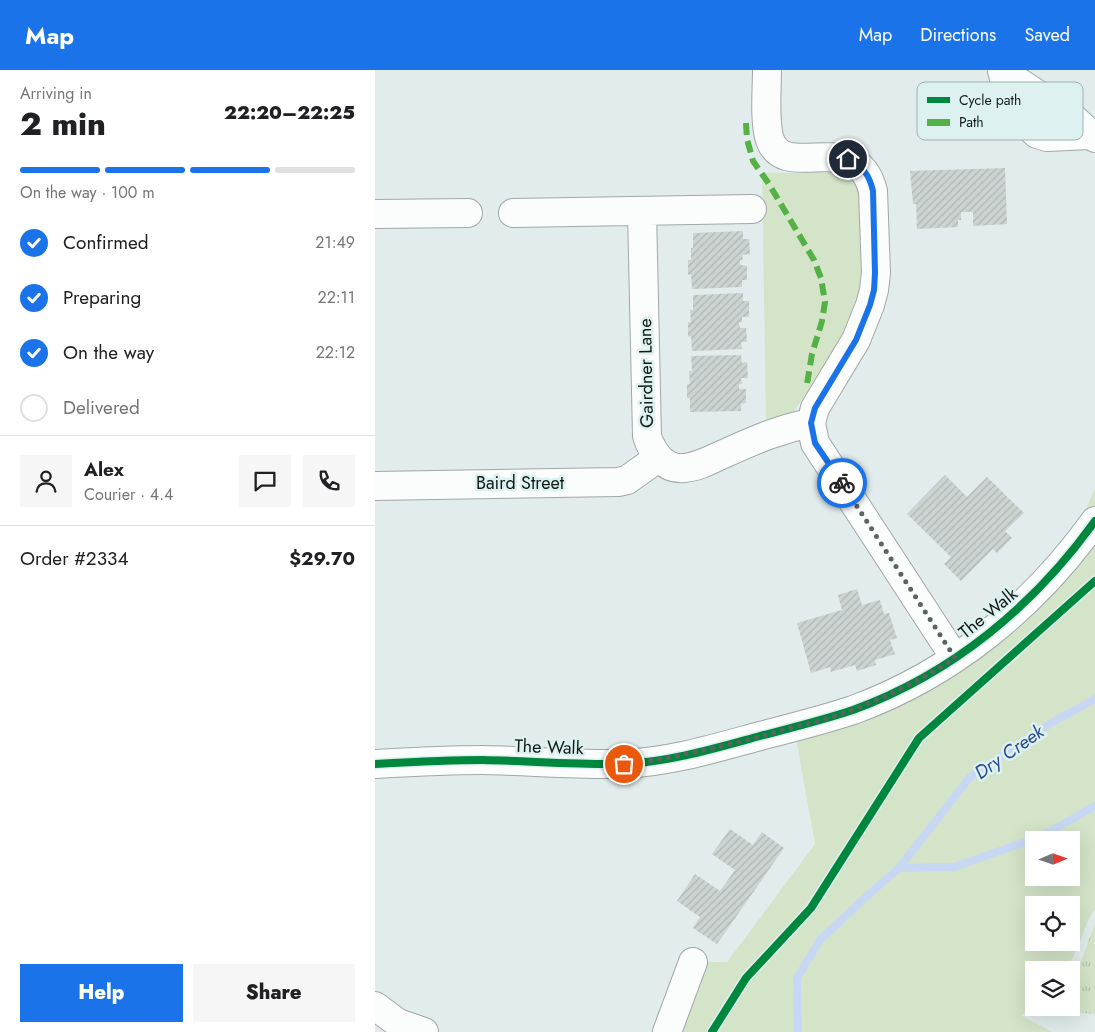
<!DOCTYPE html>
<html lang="en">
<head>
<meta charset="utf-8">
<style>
	:root { --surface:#fff; --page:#f6f6f6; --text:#202124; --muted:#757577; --line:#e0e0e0; --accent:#1a73e8 }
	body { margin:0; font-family:Jost,sans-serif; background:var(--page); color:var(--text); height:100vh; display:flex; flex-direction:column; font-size:19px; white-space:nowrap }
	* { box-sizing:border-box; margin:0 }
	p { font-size:16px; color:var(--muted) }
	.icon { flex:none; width:28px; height:28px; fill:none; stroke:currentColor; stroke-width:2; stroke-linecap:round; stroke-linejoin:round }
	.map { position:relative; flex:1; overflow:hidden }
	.panel { display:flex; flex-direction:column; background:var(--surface); width:375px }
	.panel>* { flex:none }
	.needle { width:32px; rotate:88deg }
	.tools { position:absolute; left:650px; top:761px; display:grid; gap:10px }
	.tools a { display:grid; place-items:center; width:55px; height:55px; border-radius:0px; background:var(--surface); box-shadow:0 5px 20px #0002; font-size:25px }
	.pin { position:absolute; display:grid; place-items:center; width:42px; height:42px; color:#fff; margin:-21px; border:2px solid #fff; border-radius:50%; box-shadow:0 1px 5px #0007 }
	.courier { position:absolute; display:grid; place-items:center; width:50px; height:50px; margin:-25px; border:4px solid #1a73e8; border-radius:50%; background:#fff; color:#222; box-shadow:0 1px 6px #0007 }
	.summary em { font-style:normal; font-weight:800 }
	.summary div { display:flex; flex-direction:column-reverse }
	.summary { display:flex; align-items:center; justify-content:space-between; height:85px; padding:0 20px }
	h1 { font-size:32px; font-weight:800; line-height:38px }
	.bar { display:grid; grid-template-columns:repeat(4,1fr); gap:8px 5px; align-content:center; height:60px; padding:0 20px }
	.bar i { height:6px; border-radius:4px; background:var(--line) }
	.bar .on { background:var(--accent) }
	.bar p { grid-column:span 4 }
	.line { display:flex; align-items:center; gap:12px; padding:0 20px; border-top:1px solid var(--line) }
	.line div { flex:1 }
	.round { display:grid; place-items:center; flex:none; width:52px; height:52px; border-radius:0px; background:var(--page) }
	ol { padding:0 20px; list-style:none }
	li { display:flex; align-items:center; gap:15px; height:55px }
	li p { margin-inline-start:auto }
	li .icon { padding:5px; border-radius:50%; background:var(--accent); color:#fff; stroke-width:4 }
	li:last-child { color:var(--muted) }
	li i { width:28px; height:28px; border:2px solid var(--line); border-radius:50% }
	.cta { display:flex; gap:10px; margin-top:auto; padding:10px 20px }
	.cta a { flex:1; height:58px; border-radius:0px; background:var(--accent); color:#fff; font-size:20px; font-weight:800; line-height:58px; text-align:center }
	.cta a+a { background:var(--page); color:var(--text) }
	header { display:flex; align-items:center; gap:30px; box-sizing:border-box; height:70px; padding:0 25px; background:var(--accent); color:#fff }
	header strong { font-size:24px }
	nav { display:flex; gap:28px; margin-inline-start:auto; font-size:18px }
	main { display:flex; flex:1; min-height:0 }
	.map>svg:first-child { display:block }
	.grass { fill:url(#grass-tufts) }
	.green { fill:#d4e4c8; fill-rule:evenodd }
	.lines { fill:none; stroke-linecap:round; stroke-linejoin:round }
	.stream { stroke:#c8d8f3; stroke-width:8 }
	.building { fill:url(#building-hatch) }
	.minor-casing { stroke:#a0a8a8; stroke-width:30 }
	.minor { stroke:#fbfcfc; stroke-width:28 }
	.quiet { stroke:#54b145; stroke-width:6; stroke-dasharray:12 6; stroke-linecap:butt }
	.cycleway-casing { stroke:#ddf1f0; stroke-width:11 }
	.cycleway { stroke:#00873e; stroke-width:8 }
	.done { stroke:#5b6463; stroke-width:5; stroke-dasharray:0 9 }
	.route { stroke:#1a73e8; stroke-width:6 }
	.labels { text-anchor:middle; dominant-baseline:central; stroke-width:5; stroke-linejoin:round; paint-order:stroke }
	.street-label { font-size:18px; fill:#121a19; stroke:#ddf1f0 }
	.water-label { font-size:19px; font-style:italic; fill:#2b4c94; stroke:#ddf1f0 }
	.key { fill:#ddf1f0; stroke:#a0b0b0; stroke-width:1 }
	.key-label { font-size:14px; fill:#121a19 }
</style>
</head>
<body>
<header>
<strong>Map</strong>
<nav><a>Map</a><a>Directions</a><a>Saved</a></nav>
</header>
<main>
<section class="panel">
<div class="summary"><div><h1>2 min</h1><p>Arriving in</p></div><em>22:20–22:25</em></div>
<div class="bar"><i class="on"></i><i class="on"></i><i class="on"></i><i></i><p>On the way · 100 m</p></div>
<ol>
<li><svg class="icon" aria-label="check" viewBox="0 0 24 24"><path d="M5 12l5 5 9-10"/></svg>Confirmed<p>21:49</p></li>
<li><svg class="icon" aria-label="check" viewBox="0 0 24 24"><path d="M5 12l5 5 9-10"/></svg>Preparing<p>22:11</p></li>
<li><svg class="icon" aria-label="check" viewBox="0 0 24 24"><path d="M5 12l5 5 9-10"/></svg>On the way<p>22:12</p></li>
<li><i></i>Delivered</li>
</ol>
<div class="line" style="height:90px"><a class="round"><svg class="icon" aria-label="person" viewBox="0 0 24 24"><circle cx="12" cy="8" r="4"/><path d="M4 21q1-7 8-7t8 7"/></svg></a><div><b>Alex</b><p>Courier · 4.4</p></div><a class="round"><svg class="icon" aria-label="chat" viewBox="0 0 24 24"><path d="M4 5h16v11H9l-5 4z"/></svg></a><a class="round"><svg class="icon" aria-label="phone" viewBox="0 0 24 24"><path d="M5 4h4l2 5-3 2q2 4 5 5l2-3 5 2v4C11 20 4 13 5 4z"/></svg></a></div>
<div class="line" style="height:65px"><div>Order #2334</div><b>$29.70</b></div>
<div class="cta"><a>Help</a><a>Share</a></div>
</section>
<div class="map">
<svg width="720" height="962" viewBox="0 0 720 962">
	<defs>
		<pattern id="grass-tufts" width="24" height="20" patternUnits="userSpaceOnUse" patternTransform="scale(1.25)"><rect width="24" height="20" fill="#d4e4c8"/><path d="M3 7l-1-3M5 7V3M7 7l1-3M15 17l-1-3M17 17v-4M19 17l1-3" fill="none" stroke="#b5c3ab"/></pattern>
		<pattern id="building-hatch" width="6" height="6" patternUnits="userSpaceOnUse" patternTransform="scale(1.25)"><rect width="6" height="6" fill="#ccd4d2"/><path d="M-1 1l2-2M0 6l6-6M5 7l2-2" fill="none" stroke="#aeb5b4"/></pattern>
	</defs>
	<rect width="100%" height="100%" fill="#e2ecec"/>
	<!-- grass -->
	<path class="grass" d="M720 853V944L697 942 655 941 660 938H696V905L707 889Z"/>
	<!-- green -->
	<path class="green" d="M470 102 487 121 488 212 467 272 419 341 391 351 387 103Z
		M720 418V840C706 858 705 884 689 900H659V932L647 946 678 962H306L332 892H352L440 774 419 657 533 615 687 494ZM659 770H696V808H659ZM659 835H696V872H659Z"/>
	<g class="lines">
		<!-- stream -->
		<path class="stream" d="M524 798 579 797 667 766 720 736
			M423 962 422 908 445 870 493 825 524 798 595 707 676 653 720 629"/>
	</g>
	<!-- building -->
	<path class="building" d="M630 98 632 154 598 156V142H586V150H583V157L542 159 541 134H538L535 101Z
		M368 161V169H374L375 184 367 185 368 190H365V195L372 196V210H367V217L317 219 316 204 313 205V190H316V178H318V163Z
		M368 223V231H374V247H367V252H364L365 258H371L372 272H366L367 279 317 281 316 266 313 267V252H316L315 240H318V225Z
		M366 285 367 293 372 292 373 308H366L367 314H364V319H371V333L366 334V341L315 342V328H312V314H315L314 301H317L316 286Z
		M570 405 592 427 612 407 649 443 630 461 637 468 622 483 618 479 586 511 569 494 576 487 532 444Z
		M482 519 487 535 505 530 509 544 514 543 522 568 515 570 520 584 500 590 501 595 482 601 480 595 456 602 455 597 436 603 422 553 467 540 463 525Z
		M355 759 378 775 387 762 409 778 342 874 318 858 325 847 302 831 320 804 345 821 360 800 337 784Z"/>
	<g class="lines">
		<!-- minor casing -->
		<g class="minor-casing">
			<path id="minor" d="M392 0C392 19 389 53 395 70 410 113 482 56 498 121L501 203 499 220 495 235 481 270 440 338 436 353 440 373 580 588
				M627 0 635 34 642 46 662 64 672 67 715 65
				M627 1 697 47 720 68
				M267 141 272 366C277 382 289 400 309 398 324 397 339 388 353 382 382 369 405 359 436 353
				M138 143 377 139
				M0 144 93 143
				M0 416 243 412 252 410 283 388
				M0 694C36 692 72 690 108 690 155 691 202 695 248 694 295 692 341 678 385 666 416 658 448 650 478 640 577 604 659 536 720 451
				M0 936 23 953 49 962
				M292 962 318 892"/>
		</g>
		<!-- minor -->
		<use href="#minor" class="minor"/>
		<!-- quiet -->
		<path class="quiet" d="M371 53 372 69 378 91 394 114 439 190 446 208 450 232 447 251 437 284 432 314"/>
		<!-- cycleway casing -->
		<g class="cycleway-casing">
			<path id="cycleway" d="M0 694C36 692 72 690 108 690 155 691 202 695 248 694 295 692 341 678 385 666 416 658 448 650 478 640 577 604 659 536 720 451
				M337 962 371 908 436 838 544 668 720 511"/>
		</g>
		<!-- cycleway -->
		<use href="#cycleway" class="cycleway"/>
	</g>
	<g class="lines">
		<!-- done -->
		<path class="done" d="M249 694C297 689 344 677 391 665 410 659 430 655 450 649 496 635 540 614 580 588L467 413"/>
		<!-- route -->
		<path class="route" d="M467 413 440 373 436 353 440 338 481 270 495 235 499 220 500 203 498 121C494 104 488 97 473 89"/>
	</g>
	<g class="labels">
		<!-- street labels -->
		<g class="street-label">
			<text transform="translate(271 303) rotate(-91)">Gairdner Lane</text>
			<text x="145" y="413">Baird Street</text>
			<text transform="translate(613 543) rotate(-39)">The Walk</text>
			<text transform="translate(174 677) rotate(2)">The Walk</text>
		</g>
		<!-- water labels -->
		<g class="water-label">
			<text transform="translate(634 682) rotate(-35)">Dry Creek</text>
		</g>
	</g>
	<!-- legend -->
	<rect x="542" y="12" width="166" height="58" rx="8" class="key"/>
	<rect x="552" y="27" width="23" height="6" fill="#00873e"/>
	<rect x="552" y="49" width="23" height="7" fill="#54b145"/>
	<g class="key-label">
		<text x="584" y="35">Cycle path</text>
		<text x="584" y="57">Path</text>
	</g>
</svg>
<div class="tools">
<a><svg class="needle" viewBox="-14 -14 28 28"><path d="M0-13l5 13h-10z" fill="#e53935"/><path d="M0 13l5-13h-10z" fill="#757577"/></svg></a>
<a><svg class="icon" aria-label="locate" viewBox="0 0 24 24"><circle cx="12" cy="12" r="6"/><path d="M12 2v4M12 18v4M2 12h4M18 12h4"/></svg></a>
<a><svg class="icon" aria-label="layers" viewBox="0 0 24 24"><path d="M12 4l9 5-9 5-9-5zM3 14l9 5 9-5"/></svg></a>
</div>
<div class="pin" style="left:249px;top:694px;background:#ea580c"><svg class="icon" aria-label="bag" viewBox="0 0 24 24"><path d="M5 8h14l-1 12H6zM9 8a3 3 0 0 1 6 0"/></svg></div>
<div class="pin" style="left:473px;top:89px;background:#1f2937"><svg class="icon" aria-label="home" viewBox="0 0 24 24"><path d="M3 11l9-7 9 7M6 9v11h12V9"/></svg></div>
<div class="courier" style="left:467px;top:413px"><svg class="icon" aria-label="bike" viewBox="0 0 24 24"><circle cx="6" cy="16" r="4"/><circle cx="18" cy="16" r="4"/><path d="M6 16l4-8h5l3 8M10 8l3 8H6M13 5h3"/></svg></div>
</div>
</main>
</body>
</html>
